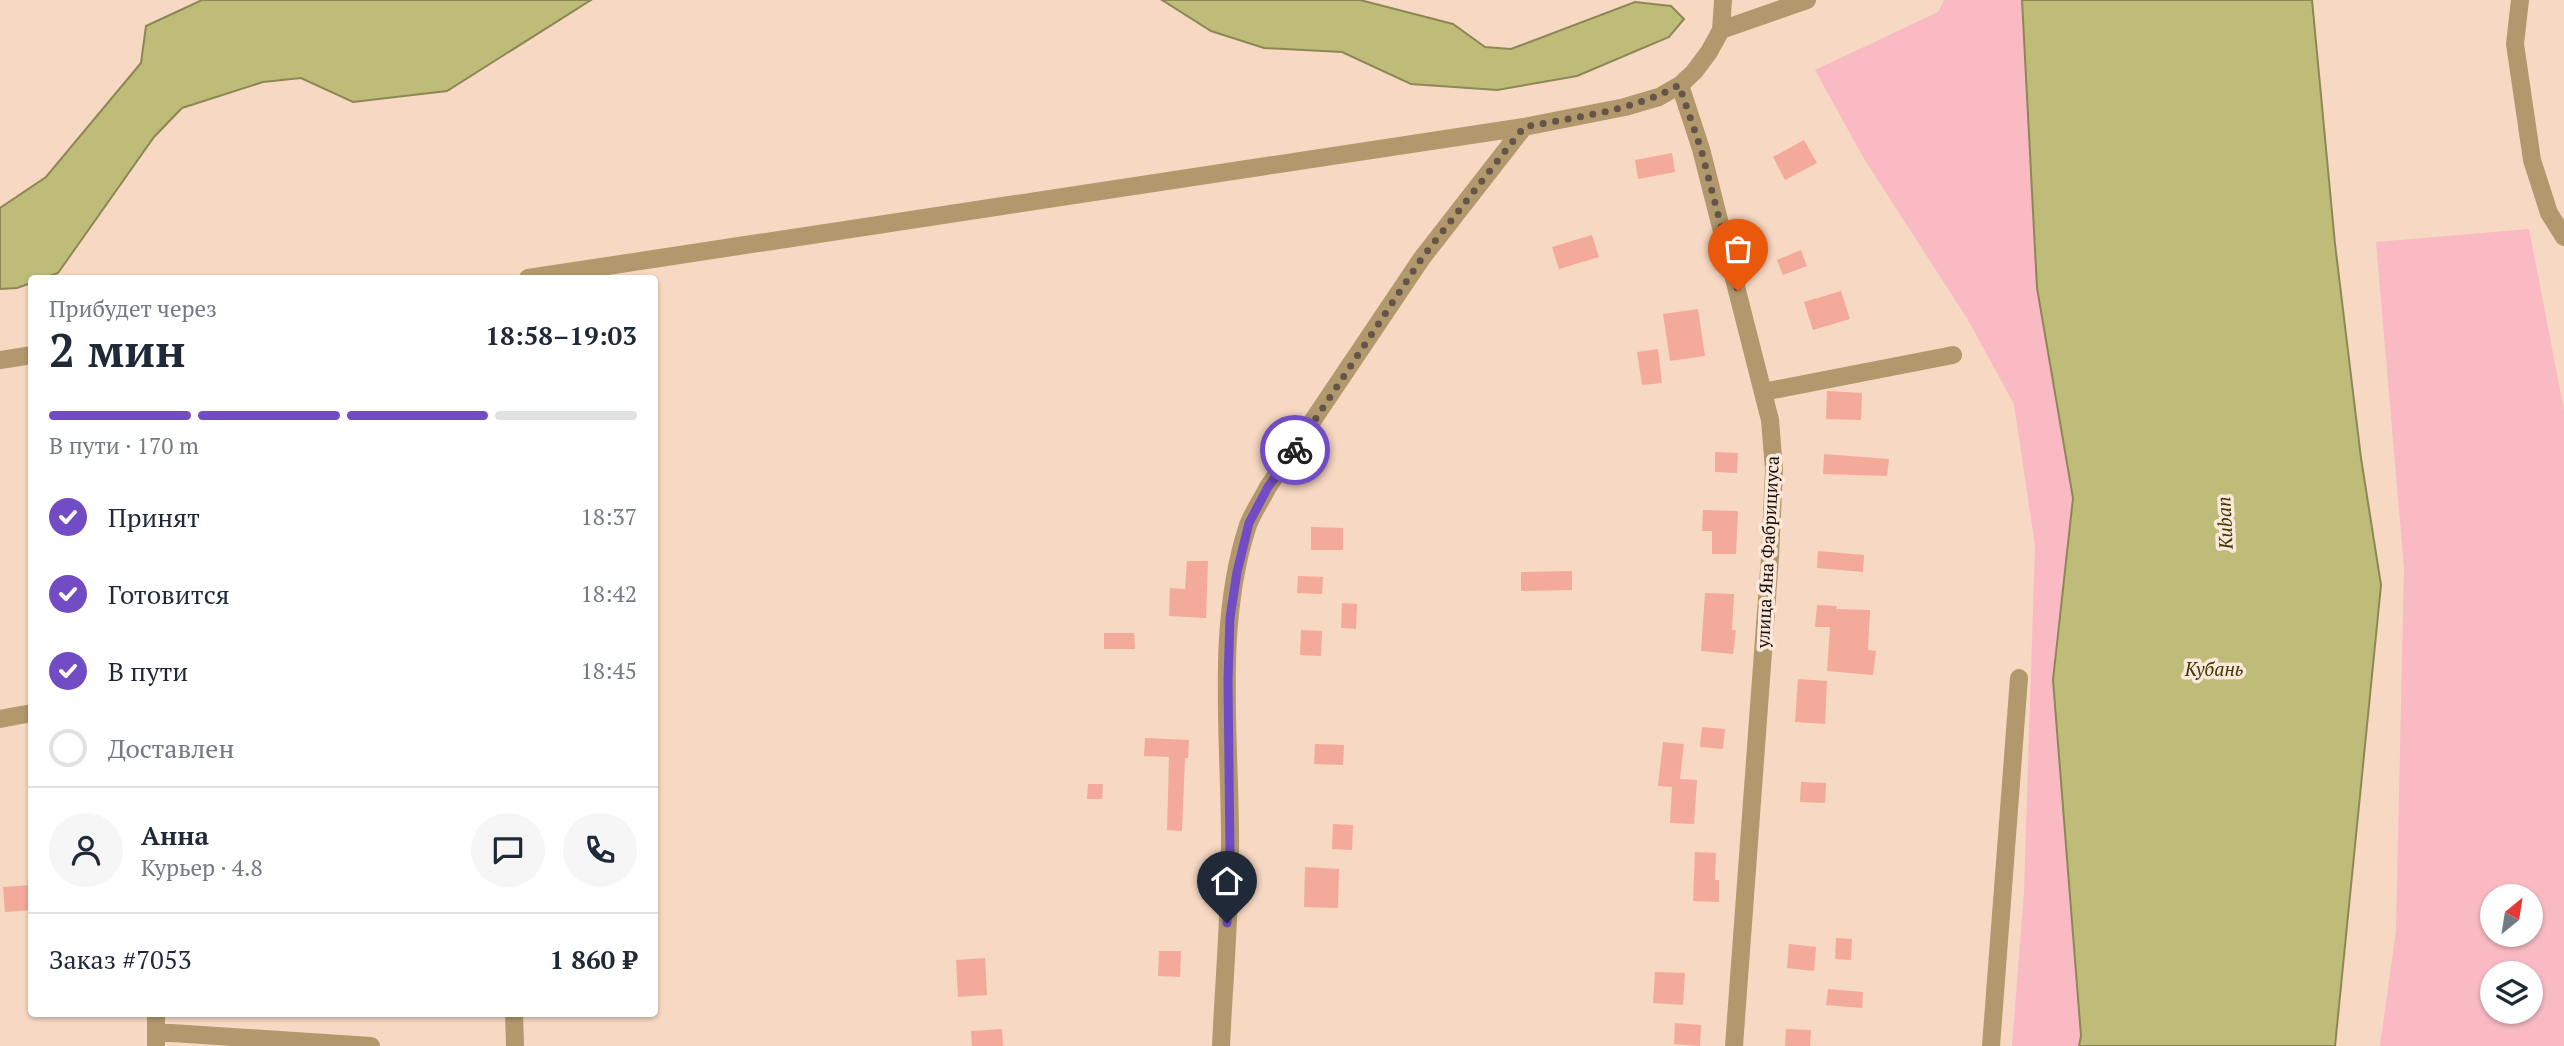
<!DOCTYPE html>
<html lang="ru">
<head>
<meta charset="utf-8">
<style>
	:root { --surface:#fff; --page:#f6f6f7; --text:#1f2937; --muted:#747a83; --line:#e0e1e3; --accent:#724cc4 }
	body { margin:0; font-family:"PT Serif",serif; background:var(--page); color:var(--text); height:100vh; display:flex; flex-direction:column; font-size:26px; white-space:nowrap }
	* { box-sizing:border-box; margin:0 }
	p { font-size:23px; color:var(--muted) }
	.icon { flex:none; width:38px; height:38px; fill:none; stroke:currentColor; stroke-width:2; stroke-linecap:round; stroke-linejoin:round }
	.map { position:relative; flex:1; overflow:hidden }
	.drawer { position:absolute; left:28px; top:275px; width:630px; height:742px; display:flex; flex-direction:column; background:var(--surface); border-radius:7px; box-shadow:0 2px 5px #0004 }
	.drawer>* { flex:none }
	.needle { width:46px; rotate:30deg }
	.fabs { position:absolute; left:2480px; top:884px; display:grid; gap:14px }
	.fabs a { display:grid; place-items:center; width:63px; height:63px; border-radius:50%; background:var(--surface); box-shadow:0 2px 5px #0004; font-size:35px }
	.pin { position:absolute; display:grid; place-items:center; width:60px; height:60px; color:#fff; margin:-72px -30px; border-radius:50% 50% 50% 0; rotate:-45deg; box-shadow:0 0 7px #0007 }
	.pin .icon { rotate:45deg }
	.courier { position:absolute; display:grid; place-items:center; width:70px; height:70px; margin:-35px; border:5px solid #724cc4; border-radius:50%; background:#fff; color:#222; box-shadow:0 2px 9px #0007 }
	.summary em { font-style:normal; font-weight:800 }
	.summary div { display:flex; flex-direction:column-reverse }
	.summary { display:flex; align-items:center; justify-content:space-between; height:119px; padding:0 21px }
	h1 { font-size:46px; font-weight:800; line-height:52px }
	.bar { display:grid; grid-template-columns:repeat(4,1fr); gap:10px 7px; align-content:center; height:84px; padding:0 21px }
	.bar i { height:9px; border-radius:5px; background:var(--line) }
	.bar .on { background:var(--accent) }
	.bar p { grid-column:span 4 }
	.line { display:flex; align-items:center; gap:18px; padding:0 21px; border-top:2px solid var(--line) }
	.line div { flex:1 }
	.round { display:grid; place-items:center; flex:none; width:74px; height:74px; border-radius:37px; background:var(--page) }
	ol { padding:0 21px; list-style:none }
	li { display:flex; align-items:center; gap:21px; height:77px }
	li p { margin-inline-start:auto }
	li .icon { padding:7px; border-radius:50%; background:var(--accent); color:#fff; stroke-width:4 }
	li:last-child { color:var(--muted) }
	li i { width:38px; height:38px; border:4px solid var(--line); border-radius:50% }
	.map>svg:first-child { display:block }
	.green { fill:#f9bac4; fill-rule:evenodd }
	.water { fill:#bebc78; stroke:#8c8856; stroke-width:2 }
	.building { fill:#f3aa9a }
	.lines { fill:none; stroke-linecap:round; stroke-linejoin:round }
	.minor { stroke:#b2996d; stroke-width:18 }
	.done { stroke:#655448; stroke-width:7; stroke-dasharray:0 12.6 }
	.route { stroke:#724cc4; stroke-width:9 }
	.labels { text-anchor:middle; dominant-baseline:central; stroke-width:7; stroke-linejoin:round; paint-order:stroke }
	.street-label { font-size:18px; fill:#170d06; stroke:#fbe8da }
	.water-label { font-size:19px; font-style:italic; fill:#3c3901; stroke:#fbe8da }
</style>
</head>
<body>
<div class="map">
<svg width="2564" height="1046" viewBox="0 0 2564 1046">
	<rect width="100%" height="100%" fill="#f7d8c2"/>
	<!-- green -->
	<path class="green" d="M1944 0H2022L2024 5 2037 288 2073 498 2053 680 2081 1036 2079 1046H2012L2024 892 2035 546 2014 404 1968 320 1863 157 1815 70 1938 12Z
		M2529 229 2564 410V1046H2380L2396 930 2404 568 2376 242ZM2492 896H2530V934H2492ZM2492 973H2530V1012H2492Z"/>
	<!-- water -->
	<path class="water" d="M202 0H591L447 91 353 102 301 78 263 82 182 108 154 137 58 273 44 278H32L31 283 17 288 0 289V208L46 177 141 63 146 26Z
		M1162 0H1360L1453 24 1485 47 1511 49 1635 2 1671 6 1684 19 1669 37 1577 76 1497 90 1411 84 1342 52 1264 48 1211 31Z
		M2022 0H2312L2335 244 2361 458 2381 585 2335 1046H2079L2081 1036 2053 680 2073 498 2037 288Z"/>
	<!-- building -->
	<path class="building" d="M1804 140 1817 163 1785 180 1773 157Z
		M1672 153 1675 172 1638 179 1635 160Z
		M1592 235 1599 257 1559 269 1552 247Z
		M1801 250 1807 266 1783 275 1777 260Z
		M1841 291 1850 319 1813 330 1804 302Z
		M1698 309 1705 356 1670 361 1663 314Z
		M1658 349 1662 383 1642 385 1637 352Z
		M1827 391 1862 393 1861 420 1826 419Z
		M1715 452 1738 453 1737 473 1715 472Z
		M1824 454 1889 459 1887 476 1823 474Z
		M1703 510 1738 511 1736 554H1712V531H1702Z
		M1311 527 1343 528V550H1311Z
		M1818 551 1864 555 1863 572 1817 568Z
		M1187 561H1208L1206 618 1169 616 1170 588 1185 589Z
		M1572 571V590L1521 591V572Z
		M1298 576 1323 577 1322 594 1297 593Z
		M1705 593 1734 594 1732 630H1736L1733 654 1701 651Z
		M1342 603 1357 604 1356 629 1341 628Z
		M1817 605 1837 606 1836 609 1870 610 1868 650 1876 651 1873 675 1827 671 1830 627H1815Z
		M1301 630 1322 631 1321 656 1300 655Z
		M1104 633H1134L1135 649H1104Z
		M1798 679 1827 681 1825 724 1795 722Z
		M1702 727 1725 729 1723 749 1700 747Z
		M1145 738 1189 740 1188 758H1185L1182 831 1167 830 1169 757 1144 756Z
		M1663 742 1684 744 1680 779 1697 780 1694 824 1670 823 1672 787 1658 786Z
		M1315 744 1344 745 1343 765 1314 764Z
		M1801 782 1826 783 1825 803 1800 802Z
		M1088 784H1103L1102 799H1087Z
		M1333 824 1353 825 1352 850 1332 849Z
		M1695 852 1716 853 1715 880H1719V902L1693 901Z
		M1305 867 1339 869 1338 908 1304 907Z
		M32 885V910L5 912 3 887Z
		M1836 938 1852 939 1851 960 1835 959Z
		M1789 944 1816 947 1814 971 1787 968Z
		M1159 951H1181L1180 977 1158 976Z
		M985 958 987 995 958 997 956 960Z
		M1655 972 1685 973 1683 1005 1653 1003Z
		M1828 989 1863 992 1862 1008 1826 1005Z
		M1675 1023 1701 1025 1700 1046 1674 1044Z
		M1002 1029 1003 1046H972L971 1031Z
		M1786 1029 1811 1030 1810 1046H1785Z"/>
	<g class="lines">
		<!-- minor -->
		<path class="minor" d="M2520 0 2515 44 2532 160 2549 213 2564 237
			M1721 30 1807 0
			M1680 85 1701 149 1770 420 1774 470 1770 557 1734 1046
			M528 278 1524 127 1625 107 1659 97 1680 85 1694 72 1709 52 1721 30 1723 0
			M0 360 32 355
			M1763 392 1953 355
			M0 719 32 713
			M156 1013V1046
			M514 1013 515 1046
			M156 1032 371 1046
			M1221 1046C1224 980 1230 914 1230 849 1231 743 1214 628 1248 525 1253 512 1262 499 1268 487L1422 258 1524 127
			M1991 1046 2019 678"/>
	</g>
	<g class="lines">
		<!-- done -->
		<path class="done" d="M1295 450 1422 258 1524 127C1576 117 1633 111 1679 85L1701 149 1738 291"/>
		<!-- route -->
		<path class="route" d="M1227 923 1230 850 1228 680 1230 618 1237 572 1249 523 1268 487 1295 450"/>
	</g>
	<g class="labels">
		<!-- street labels -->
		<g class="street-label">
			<text transform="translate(1767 552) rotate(-87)">улица Яна Фабрициуса</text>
		</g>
		<!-- water labels -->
		<g class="water-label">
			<text transform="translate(2224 523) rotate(-93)">Kuban</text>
			<text x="2214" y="668">Кубань</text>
		</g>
	</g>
</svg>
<div class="fabs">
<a><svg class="needle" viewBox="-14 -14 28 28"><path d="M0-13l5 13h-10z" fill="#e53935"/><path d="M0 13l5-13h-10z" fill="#747a83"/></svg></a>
<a><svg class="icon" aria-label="layers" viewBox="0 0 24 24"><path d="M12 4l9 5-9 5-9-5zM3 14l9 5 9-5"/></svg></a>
</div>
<div class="pin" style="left:1738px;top:291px;background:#ea580c"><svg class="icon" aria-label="bag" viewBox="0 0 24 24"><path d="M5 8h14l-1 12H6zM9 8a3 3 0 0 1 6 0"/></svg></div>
<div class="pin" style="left:1227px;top:923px;background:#1f2937"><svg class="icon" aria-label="home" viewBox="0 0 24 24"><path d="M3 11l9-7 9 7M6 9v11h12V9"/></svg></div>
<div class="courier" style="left:1295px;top:450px"><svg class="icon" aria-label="bike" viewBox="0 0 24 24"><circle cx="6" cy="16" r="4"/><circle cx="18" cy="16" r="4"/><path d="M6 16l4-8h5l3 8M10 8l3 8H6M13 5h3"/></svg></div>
<section class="drawer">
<div class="summary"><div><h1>2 мин</h1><p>Прибудет через</p></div><em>18:58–19:03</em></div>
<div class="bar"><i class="on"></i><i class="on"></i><i class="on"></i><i></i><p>В пути · 170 m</p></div>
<ol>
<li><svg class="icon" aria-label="check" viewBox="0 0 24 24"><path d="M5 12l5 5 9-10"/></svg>Принят<p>18:37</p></li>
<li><svg class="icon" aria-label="check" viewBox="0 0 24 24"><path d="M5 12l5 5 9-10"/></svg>Готовится<p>18:42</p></li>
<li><svg class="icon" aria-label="check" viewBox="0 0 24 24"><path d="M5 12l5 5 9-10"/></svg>В пути<p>18:45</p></li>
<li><i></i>Доставлен</li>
</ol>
<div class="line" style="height:126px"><a class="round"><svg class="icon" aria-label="person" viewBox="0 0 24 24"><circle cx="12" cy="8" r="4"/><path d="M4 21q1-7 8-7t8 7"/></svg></a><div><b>Анна</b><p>Курьер · 4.8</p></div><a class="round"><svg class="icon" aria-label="chat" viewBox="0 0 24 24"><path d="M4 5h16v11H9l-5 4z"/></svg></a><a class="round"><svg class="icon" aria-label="phone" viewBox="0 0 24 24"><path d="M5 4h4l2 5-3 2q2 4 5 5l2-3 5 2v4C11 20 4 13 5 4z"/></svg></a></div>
<div class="line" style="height:91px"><div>Заказ #7053</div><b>1 860 ₽</b></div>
</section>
</div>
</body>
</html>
